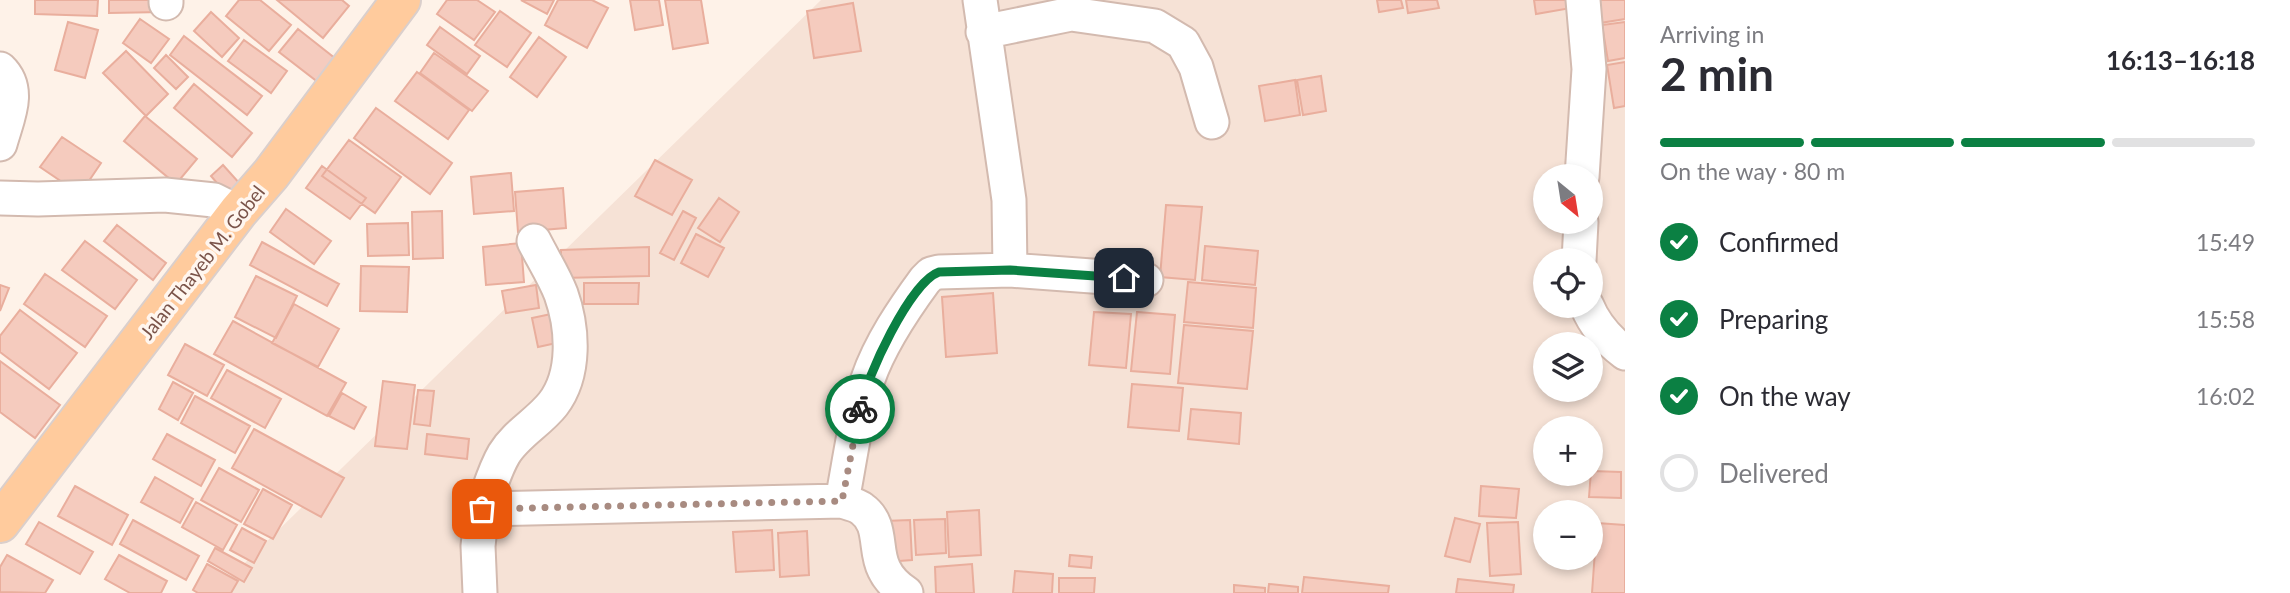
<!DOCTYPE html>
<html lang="en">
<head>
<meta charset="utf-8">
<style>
	:root { --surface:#fff; --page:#f7f7f7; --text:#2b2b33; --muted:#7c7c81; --line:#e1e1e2; --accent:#0b8043 }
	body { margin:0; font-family:Lato,sans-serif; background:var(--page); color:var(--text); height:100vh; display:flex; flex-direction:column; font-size:26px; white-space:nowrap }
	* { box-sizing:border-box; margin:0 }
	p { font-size:23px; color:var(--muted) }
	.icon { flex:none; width:38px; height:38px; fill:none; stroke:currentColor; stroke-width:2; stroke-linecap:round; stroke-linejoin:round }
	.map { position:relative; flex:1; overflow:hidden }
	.panel { display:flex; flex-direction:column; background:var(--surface); width:665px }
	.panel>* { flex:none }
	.needle { width:46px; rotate:150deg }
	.tools { position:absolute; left:1533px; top:164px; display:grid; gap:14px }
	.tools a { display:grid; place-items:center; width:70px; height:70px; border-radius:50%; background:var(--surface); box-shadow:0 4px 10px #0003; font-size:35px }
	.pin { position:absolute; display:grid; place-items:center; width:60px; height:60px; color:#fff; margin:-30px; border-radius:14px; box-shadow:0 4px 10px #0006 }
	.courier { position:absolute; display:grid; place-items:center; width:70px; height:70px; margin:-35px; border:5px solid #0b8043; border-radius:50%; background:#fff; color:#222; box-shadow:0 2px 9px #0007 }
	.headline em { font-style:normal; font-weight:700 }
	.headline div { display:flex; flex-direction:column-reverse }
	.headline { display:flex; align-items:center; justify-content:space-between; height:119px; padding:0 35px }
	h1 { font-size:46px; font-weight:700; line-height:52px }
	.bar { display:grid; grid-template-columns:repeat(4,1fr); gap:10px 7px; align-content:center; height:84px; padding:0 35px }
	.bar i { height:9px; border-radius:5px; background:var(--line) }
	.bar .selected { background:var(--accent) }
	.bar p { grid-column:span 4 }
	ol { padding:0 35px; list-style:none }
	li { display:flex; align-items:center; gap:21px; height:77px }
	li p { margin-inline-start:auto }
	li .icon { padding:7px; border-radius:50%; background:var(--accent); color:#fff; stroke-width:4 }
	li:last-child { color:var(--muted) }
	li i { width:38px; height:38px; border:4px solid var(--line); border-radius:50% }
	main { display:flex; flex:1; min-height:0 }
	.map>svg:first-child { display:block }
	.residential { fill:#f6e2d6; fill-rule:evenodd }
	.building { fill:#f5cbbe; stroke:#e9ae9d; stroke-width:2 }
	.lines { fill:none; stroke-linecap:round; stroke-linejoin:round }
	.minor-casing { stroke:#d3baaf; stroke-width:37 }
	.major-casing { stroke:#dacfcc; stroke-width:42 }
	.minor { stroke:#fff; stroke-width:33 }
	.major { stroke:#ffcb9d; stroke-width:38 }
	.done { stroke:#a88b81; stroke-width:7; stroke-dasharray:0 12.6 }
	.route { stroke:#0b8043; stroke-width:9 }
	.labels { text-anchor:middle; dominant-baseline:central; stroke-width:7; stroke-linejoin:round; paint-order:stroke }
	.street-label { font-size:19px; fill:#7a5349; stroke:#fff6ef }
</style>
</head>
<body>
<main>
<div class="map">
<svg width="1625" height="593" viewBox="0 0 1625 593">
	<rect width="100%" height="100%" fill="#fef2e8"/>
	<!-- residential -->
	<path class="residential" d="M821 0H1625V593H214ZM1545 177H1591V222H1545ZM1545 261H1591V306H1545ZM1545 345H1591V390H1545ZM1545 429H1591V474H1545ZM1545 513H1591V558H1545Z"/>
	<!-- building -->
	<path class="building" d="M35 0H98L97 16 35 14Z
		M109 0H163V12L109 13Z
		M239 0H260L291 25 269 51 226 16Z
		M277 0H342L349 6 323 38Z
		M447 0H477L495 12 474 40 437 14Z
		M521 0H554L547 14Z
		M558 0H592L608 8 587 48 545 25Z
		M630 0H659L663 25 635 30Z
		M665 0H701L708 43 673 49Z
		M1377 0H1401L1403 8 1379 12Z
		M1406 0H1437L1439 8 1408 13Z
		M1534 0H1570L1571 8 1536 14Z
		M1596 0H1625V19L1600 23Z
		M853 3 861 51 814 58 807 11Z
		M500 11 531 33 507 67 475 45Z
		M211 12 239 38 222 57 194 31Z
		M140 19 169 39 151 63 123 43Z
		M68 22 98 30 85 78 55 70Z
		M1625 22V58L1608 61 1602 25Z
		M440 27 480 56 467 74 427 45Z
		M298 29 341 63 323 86 279 52Z
		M184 36 262 96 247 115 170 55Z
		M539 37 566 57 537 97 510 77Z
		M244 40 287 71 271 93 228 61Z
		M126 51 168 94 146 116 103 73Z
		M434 53 488 91 472 111 420 73Z
		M166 55 188 77 176 89 154 68Z
		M1625 62V106L1614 108 1607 65Z
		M417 72 469 110 448 139 395 101Z
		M1321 76 1326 111 1303 115 1297 80Z
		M1295 80 1300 115 1265 121 1259 86Z
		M194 84 252 133 232 157 174 108Z
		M376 108 452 163 430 194 354 138Z
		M145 116 197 159 176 184 124 141Z
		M62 137 101 163 80 194 40 167Z
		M349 140 401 177 375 213 322 176Z
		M655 160 692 180 672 215 635 196Z
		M223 165 241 185 229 197 211 176Z
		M322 166 366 198 350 219 306 188Z
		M511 173 514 211 474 214 471 177Z
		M563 188 566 228 518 232 515 192Z
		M719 198 739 212 720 242 698 228Z
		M1166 205 1202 207 1195 280 1160 277Z
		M286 209 331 241 314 264 270 232Z
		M442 211 443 258 413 259 412 212Z
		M683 211 696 218 674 260 660 253Z
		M408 223 409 255 368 256 367 224Z
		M117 225 166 263 153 280 104 241Z
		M696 234 724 248 708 277 681 263Z
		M85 241 137 280 115 309 62 270Z
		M262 242 339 284 327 306 250 265Z
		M521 243 524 282 486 285 483 247Z
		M1205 246 1258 251 1255 285 1202 280Z
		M649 247V276L561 278V250Z
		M361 266 409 267 407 312 360 311Z
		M45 274 107 316 85 347 24 304Z
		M256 276 297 296 276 338 235 317Z
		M1188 282 1256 288 1253 328 1184 322Z
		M584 283H639L638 304H584Z
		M0 285 9 288 0 311Z
		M536 285 539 308 506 313 502 291Z
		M993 293 997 353 946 357 942 297Z
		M294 304 339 329 318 367 272 343Z
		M20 310 77 353 49 389 0 352V336Z
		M1094 312 1131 314 1126 368 1089 365Z
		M1137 312 1175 315 1170 374 1131 371Z
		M556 313 561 342 538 347 532 318Z
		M233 321 346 383 327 416 214 354Z
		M1184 325 1253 331 1247 389 1178 383Z
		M185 344 224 365 207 396 168 375Z
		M0 361 60 405 35 438 0 412Z
		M227 370 281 399 265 428 211 398Z
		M383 381 415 385 407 449 375 446Z
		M173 382 193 393 178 420 159 409Z
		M1132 384 1183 388 1179 431 1128 427Z
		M418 390 434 391 430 426 414 424Z
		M342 393 366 407 354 429 329 416Z
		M195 396 250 426 235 453 181 423Z
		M1191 409 1241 413 1239 444 1188 439Z
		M254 429 344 478 321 517 232 468Z
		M167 434 215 460 201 486 153 459Z
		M427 434 469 439 467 459 425 454Z
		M219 468 259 490 241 522 201 500Z
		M1591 471 1621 472V498L1589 497Z
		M155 477 193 499 180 523 141 502Z
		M75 486 128 515 112 545 58 516Z
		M1481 486 1519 489 1516 518 1479 516Z
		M263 489 292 505 273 539 244 524Z
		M196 502 237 525 223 550 182 527Z
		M979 510 981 555 949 557 947 512Z
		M1455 518 1480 524 1470 562 1445 556Z
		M945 519 946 553 916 555 914 520Z
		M133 520 199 556 186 580 120 544Z
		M910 520 912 560 886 562 884 521Z
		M39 522 93 552 80 574 26 544Z
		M1518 522 1521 574 1490 576 1487 523Z
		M1597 523 1625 525V593H1592Z
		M242 528 266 541 254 563 230 550Z
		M772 530 774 570 736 572 733 532Z
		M807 531 809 575 780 577 778 533Z
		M215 548 252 568 244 582 208 561Z
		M7 555 53 580 45 593 0 592V567Z
		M119 555 167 581 161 593H130L105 579Z
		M1070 555 1092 557 1091 568 1069 566Z
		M207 564 238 581 231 593H198L193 590Z
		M972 564 974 593H936L935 567Z
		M1015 571 1053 574 1052 593H1013Z
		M1304 577 1389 586 1388 593H1302Z
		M1059 578H1095L1094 593H1059Z
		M1458 579 1514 585 1513 593H1456Z
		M1269 584 1298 587V593H1268Z
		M1234 585 1265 588V593H1234Z"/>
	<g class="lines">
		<!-- minor casing -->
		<g class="minor-casing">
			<path id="minor" d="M980 0 1009 200 1010 270 1146 280
				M166 3V0
				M983 32 1071 14 1155 26 1183 43 1196 67 1212 122
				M0 69C22 90 7 118 0 144
				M1582 177 1589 69 1583 0
				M0 198 38 199 165 195 214 200 238 212
				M1579 261 1581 222
				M1587 306C1595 326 1608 340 1625 353
				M842 501C848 503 857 505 862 509 883 524 874 550 884 569 889 580 897 587 906 593
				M482 509C489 491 494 471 504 454 516 434 539 422 553 404 576 374 573 328 561 294 554 276 543 259 534 241
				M480 593 478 546 482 509 842 501C850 460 855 418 868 379 880 344 903 310 925 280L931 274 939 272 1010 270"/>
		</g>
		<!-- major casing -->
		<g class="major-casing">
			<path id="major" d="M0 523 238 212 271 174 401 0"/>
		</g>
		<!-- minor -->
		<use href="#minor" class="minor"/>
		<!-- major -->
		<use href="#major" class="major"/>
	</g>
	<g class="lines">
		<!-- done -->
		<path class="done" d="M482 509 842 501 860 409"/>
		<!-- route -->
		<path class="route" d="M860 409C866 378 910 282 939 272L1010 270 1124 278"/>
	</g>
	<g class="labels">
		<!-- street labels -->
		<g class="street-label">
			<text transform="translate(202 262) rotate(-52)">Jalan Thayeb M. Gobel</text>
		</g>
	</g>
</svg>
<div class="tools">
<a><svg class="needle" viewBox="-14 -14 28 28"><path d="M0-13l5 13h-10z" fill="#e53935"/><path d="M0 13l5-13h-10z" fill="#7c7c81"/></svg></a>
<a><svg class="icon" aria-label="locate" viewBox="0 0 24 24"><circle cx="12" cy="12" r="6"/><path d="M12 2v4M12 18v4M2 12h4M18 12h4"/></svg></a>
<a><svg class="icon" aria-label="layers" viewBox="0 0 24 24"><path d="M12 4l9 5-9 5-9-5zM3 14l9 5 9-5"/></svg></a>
<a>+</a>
<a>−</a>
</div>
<div class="pin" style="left:482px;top:509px;background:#ea580c"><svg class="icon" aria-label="bag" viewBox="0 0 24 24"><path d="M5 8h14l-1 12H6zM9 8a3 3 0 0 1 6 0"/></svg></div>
<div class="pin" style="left:1124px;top:278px;background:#1f2937"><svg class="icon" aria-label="home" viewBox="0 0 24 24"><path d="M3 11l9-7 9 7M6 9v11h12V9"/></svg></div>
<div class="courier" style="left:860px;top:409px"><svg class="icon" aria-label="bike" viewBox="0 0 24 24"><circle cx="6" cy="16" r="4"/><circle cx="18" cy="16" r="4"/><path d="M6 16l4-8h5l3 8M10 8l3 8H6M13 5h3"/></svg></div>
</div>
<section class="panel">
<div class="headline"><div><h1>2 min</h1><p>Arriving in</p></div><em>16:13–16:18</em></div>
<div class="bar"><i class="selected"></i><i class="selected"></i><i class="selected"></i><i></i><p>On the way · 80 m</p></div>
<ol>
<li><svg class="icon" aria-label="check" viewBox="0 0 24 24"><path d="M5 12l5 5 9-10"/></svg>Confirmed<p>15:49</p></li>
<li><svg class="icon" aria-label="check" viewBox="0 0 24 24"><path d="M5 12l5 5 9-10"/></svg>Preparing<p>15:58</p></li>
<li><svg class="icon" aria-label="check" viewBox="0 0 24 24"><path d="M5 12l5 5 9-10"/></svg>On the way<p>16:02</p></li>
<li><i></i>Delivered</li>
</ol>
</section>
</main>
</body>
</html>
